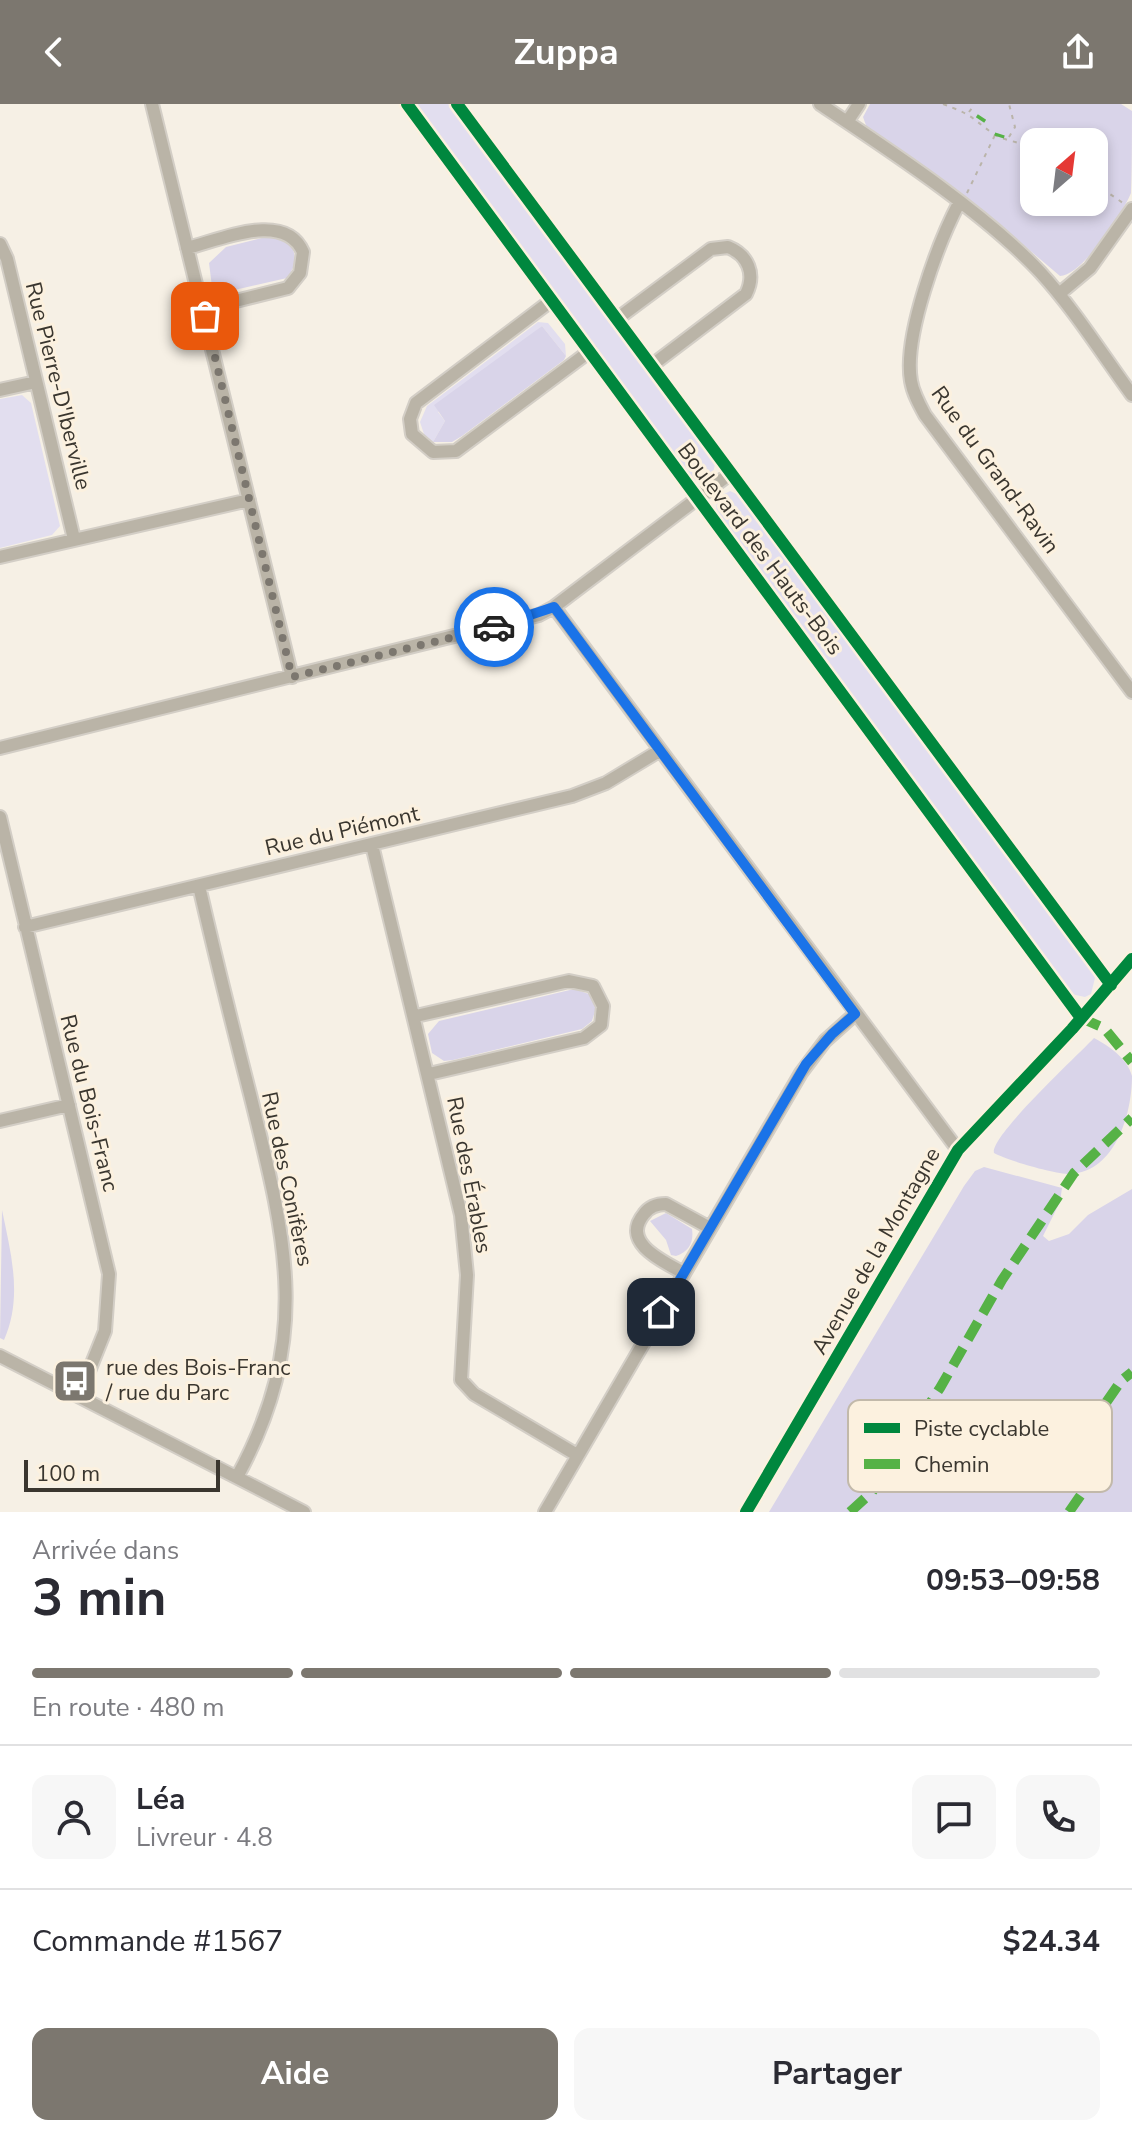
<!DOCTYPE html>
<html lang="fr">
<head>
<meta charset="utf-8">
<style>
	:root { --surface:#fff; --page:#f7f7f7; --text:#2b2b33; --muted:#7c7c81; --line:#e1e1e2; --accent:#7c776f }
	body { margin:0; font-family:"Nunito Sans",sans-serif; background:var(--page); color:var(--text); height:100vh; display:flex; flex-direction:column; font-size:30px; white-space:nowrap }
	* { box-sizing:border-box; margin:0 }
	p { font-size:26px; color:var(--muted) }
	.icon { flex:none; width:44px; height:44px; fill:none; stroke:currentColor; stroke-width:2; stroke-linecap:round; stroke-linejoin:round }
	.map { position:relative; height:1408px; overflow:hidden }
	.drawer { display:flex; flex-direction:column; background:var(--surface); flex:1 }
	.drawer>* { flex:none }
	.needle { width:52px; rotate:28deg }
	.tools { position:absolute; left:1020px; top:24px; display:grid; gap:16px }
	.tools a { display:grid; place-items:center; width:88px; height:88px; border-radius:16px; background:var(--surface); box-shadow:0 4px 12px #0003; font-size:40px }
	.scale { position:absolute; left:24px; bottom:20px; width:196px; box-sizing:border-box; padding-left:8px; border:4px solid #3a362f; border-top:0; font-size:22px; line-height:28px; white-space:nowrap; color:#3a362f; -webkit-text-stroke:6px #fcf1df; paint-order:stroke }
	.pin { position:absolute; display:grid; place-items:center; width:68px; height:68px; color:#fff; margin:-34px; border-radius:16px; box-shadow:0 4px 12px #0006 }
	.courier { position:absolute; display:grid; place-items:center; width:80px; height:80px; margin:-40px; border:6px solid #1a73e8; border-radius:50%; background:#fff; color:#222; box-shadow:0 2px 10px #0007 }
	.headline em { font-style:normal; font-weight:700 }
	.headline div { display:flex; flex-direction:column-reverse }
	.headline { display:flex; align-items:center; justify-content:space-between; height:136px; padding:0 32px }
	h1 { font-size:52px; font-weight:700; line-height:60px }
	.bar { display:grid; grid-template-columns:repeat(4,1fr); gap:12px 8px; align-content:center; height:96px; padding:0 32px }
	.bar i { height:10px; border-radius:6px; background:var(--line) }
	.bar .selected { background:var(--accent) }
	.bar p { grid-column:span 4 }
	.line { display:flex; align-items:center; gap:20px; padding:0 32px; border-top:2px solid var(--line) }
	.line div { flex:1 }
	.round { display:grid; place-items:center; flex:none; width:84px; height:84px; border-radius:16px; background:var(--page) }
	.primary-button { display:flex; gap:16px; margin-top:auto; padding:16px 32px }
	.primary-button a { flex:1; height:92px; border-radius:16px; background:var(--accent); color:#fff; font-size:32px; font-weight:700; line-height:92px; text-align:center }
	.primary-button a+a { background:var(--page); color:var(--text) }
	header { display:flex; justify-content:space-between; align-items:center; height:104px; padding:0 32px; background:var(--accent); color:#fff; font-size:36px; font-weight:700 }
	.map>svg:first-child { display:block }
	.green { fill:#e2deef }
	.forest { fill:#d9d4e9; fill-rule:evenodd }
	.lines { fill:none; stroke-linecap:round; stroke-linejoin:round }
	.minor-casing { stroke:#d3cec6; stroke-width:16 }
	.path { stroke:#bab4aa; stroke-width:2; stroke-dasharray:4 6; stroke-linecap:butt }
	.minor { stroke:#bab4a7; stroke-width:12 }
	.quiet { stroke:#56b246; stroke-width:10; stroke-dasharray:20 10; stroke-linecap:butt }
	.cycleway-casing { stroke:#fcf1df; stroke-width:17 }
	.cycleway { stroke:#00873e; stroke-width:12 }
	.done { stroke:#7c776f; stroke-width:8; stroke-dasharray:0 14.4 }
	.route { stroke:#1a73e8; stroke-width:10 }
	.labels { text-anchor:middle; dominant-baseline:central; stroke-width:6; stroke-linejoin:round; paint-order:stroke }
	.street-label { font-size:22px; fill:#3a362f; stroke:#fcf1df }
	.poi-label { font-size:22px; fill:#3a362f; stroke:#fcf1df; text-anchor:start }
	.key { fill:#fcf1df; stroke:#c2b9aa; stroke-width:2 }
	.key-label { font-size:22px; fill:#3a362f }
</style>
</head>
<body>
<header><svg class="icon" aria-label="back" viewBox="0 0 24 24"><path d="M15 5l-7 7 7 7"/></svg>Zuppa<svg class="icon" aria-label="share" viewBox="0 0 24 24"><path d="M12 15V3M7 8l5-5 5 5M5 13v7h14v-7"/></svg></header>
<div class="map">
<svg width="1132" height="1408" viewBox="0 0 1132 1408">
	<rect width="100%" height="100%" fill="#f6f0e5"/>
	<!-- green -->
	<path class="green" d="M413 0H451L716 356 712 373 701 379 688 373Z
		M538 218 548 219 565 240 566 252 542 222 438 308 445 317 433 338 425 333 420 318 427 302Z
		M22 291 31 299 60 422 52 431 0 444V295Z
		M730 387 743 393 1089 860 1095 874 1091 890 1085 893 1071 890 716 411 717 394Z"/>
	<!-- forest -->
	<path class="forest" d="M870 0H1121L1132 7C1132 27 1132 71 1131 89 1123 109 1082 172 1060 172L982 106 867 24 863 13ZM1034 38H1094V98H1034Z
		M270 132C295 135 302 155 287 174L213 191 209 159 226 143Z
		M542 222 566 252 564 256 462 332 452 338H433L445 317 434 301Z
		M574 885 589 890 596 904 592 917 582 925 453 956 444 957 432 949 428 930 439 917Z
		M1094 934C1109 942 1127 954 1132 972 1132 1011 1115 1067 1071 1070 1058 1071 1006 1056 994 1049 989 1033 1078 951 1094 934Z
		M984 1063 1062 1084 1060 1098 1043 1132 1049 1137 1069 1130 1088 1111 1132 1085V1408H769L964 1082 975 1067Z
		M2 1106C11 1150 23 1193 4 1236L0 1234Z
		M666 1109 692 1125C694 1138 689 1148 676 1152L671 1151 666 1136 650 1117Z"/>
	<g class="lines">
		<!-- minor casing -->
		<g class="minor-casing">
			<path id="minor" d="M152 0 292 573
				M407 0 1081 914
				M457 0 1111 881
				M820 0C889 46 984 108 1040 168 1074 205 1102 250 1132 291
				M847 18 859 0
				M959 99C938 139 903 233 911 277 913 289 919 300 925 311L1132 588
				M0 140 7 155 74 435
				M187 144C220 136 285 106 303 148L300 169 288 184 203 205
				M1059 190 1090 164 1132 105
				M552 196 416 299 410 315 412 330 433 348 456 347 590 247
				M617 215 711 145 728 143C748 151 756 170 746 190L651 262
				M0 286 36 278
				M0 453 249 396
				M554 503 958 1046
				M0 644 539 511 554 503 731 369
				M0 713 109 1170 105 1227 79 1292
				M372 741 461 1111 467 1171 461 1276 474 1290 577 1351
				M199 782C215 851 232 920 250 990 286 1135 313 1234 237 1373
				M25 823 572 692 606 679 659 647
				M416 912 569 877 593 882 603 902 601 921 584 934 429 970
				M0 1017 69 1001
				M684 1169C664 1158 620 1139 644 1110 649 1103 657 1100 666 1100L710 1124
				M0 1252 304 1408
				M545 1408 801 969 825 937 855 910
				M746 1408 958 1046 1072 925 1132 855"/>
		</g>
		<!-- path -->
		<path class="path" d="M943 0C972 11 968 11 992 29 1000 36 1022 38 1034 45
			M969 8 975 0
			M1009 33 1015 23 1009 0
			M1094 79 1123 99
			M967 89 995 31"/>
		<!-- minor -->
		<use href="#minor" class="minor"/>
		<!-- quiet -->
		<path class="quiet" d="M980 16 982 13
			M999 33 1000 30
			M1081 914 1104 924 1132 958
			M850 1408 872 1388 940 1284 1002 1176 1074 1069 1132 1014
			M1069 1408 1087 1382 1089 1329 1096 1313 1121 1277 1132 1268"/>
		<!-- cycleway casing -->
		<g class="cycleway-casing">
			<path id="cycleway" d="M407 0 1081 914
				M457 0 1111 881
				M746 1408 958 1046 1072 925 1132 855"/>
		</g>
		<!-- cycleway -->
		<use href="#cycleway" class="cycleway"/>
	</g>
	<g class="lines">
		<!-- done -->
		<path class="done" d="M205 212 292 573 494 523"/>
		<!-- route -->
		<path class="route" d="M494 523 554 503 855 910 832 930 806 960 661 1208"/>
	</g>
	<!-- icons -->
	<defs>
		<g id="bus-square" transform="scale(2.3)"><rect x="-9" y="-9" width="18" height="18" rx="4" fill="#7c776f" stroke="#fcf1df"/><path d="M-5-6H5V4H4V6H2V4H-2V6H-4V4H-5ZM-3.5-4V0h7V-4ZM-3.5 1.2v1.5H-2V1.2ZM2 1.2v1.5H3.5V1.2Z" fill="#fff"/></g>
	</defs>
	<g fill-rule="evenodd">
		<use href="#bus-square" x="75" y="1277"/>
	</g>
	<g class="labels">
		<!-- street labels -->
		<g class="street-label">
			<text transform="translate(58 282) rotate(76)">Rue Pierre-D'Iberville</text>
			<text transform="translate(995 366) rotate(54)">Rue du Grand-Ravin</text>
			<text transform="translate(760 445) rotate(53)">Boulevard des Hauts-Bois</text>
			<text transform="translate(342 727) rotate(-13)">Rue du Piémont</text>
			<text transform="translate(89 999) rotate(76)">Rue du Bois-Franc</text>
			<text transform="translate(469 1071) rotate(79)">Rue des Érables</text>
			<text transform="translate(287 1075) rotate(78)">Rue des Conifères</text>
			<text transform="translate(876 1147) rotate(-60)">Avenue de la Montagne</text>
		</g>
		<!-- poi labels -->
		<g class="poi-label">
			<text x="106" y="1264">rue des Bois-Franc<tspan x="106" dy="25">/ rue du Parc</tspan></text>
		</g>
	</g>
	<!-- legend -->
	<rect x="848" y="1296" width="264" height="92" rx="12" class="key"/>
	<rect x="864" y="1319" width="36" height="10" fill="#00873e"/>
	<rect x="864" y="1355" width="36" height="10" fill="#56b246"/>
	<g class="key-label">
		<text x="914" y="1332">Piste cyclable</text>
		<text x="914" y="1368">Chemin</text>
	</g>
</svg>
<div class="tools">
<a><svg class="needle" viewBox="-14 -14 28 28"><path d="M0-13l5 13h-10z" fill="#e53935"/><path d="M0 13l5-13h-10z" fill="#7c7c81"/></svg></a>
</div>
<div class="scale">100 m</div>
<div class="pin" style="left:205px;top:212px;background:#ea580c"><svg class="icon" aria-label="bag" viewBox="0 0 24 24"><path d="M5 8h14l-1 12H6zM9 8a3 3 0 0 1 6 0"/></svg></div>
<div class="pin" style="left:661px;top:1208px;background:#1f2937"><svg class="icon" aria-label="home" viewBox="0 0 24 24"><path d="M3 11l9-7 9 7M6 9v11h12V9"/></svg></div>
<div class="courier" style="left:494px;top:523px"><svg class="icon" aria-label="car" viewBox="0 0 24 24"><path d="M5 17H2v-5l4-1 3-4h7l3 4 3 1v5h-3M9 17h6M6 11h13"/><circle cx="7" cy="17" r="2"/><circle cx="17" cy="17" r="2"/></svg></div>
</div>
<section class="drawer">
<div class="headline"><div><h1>3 min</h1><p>Arrivée dans</p></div><em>09:53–09:58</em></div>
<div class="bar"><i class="selected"></i><i class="selected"></i><i class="selected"></i><i></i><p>En route · 480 m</p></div>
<div class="line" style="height:144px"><a class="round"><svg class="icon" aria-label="person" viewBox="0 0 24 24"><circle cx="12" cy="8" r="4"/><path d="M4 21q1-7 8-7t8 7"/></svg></a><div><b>Léa</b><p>Livreur · 4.8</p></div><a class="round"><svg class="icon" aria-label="chat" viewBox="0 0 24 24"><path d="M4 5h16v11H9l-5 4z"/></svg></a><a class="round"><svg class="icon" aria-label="phone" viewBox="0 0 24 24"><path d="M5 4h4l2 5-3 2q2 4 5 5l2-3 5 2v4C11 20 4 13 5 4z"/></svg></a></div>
<div class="line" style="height:104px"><div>Commande #1567</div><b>$24.34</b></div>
<div class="primary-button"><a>Aide</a><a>Partager</a></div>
</section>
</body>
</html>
